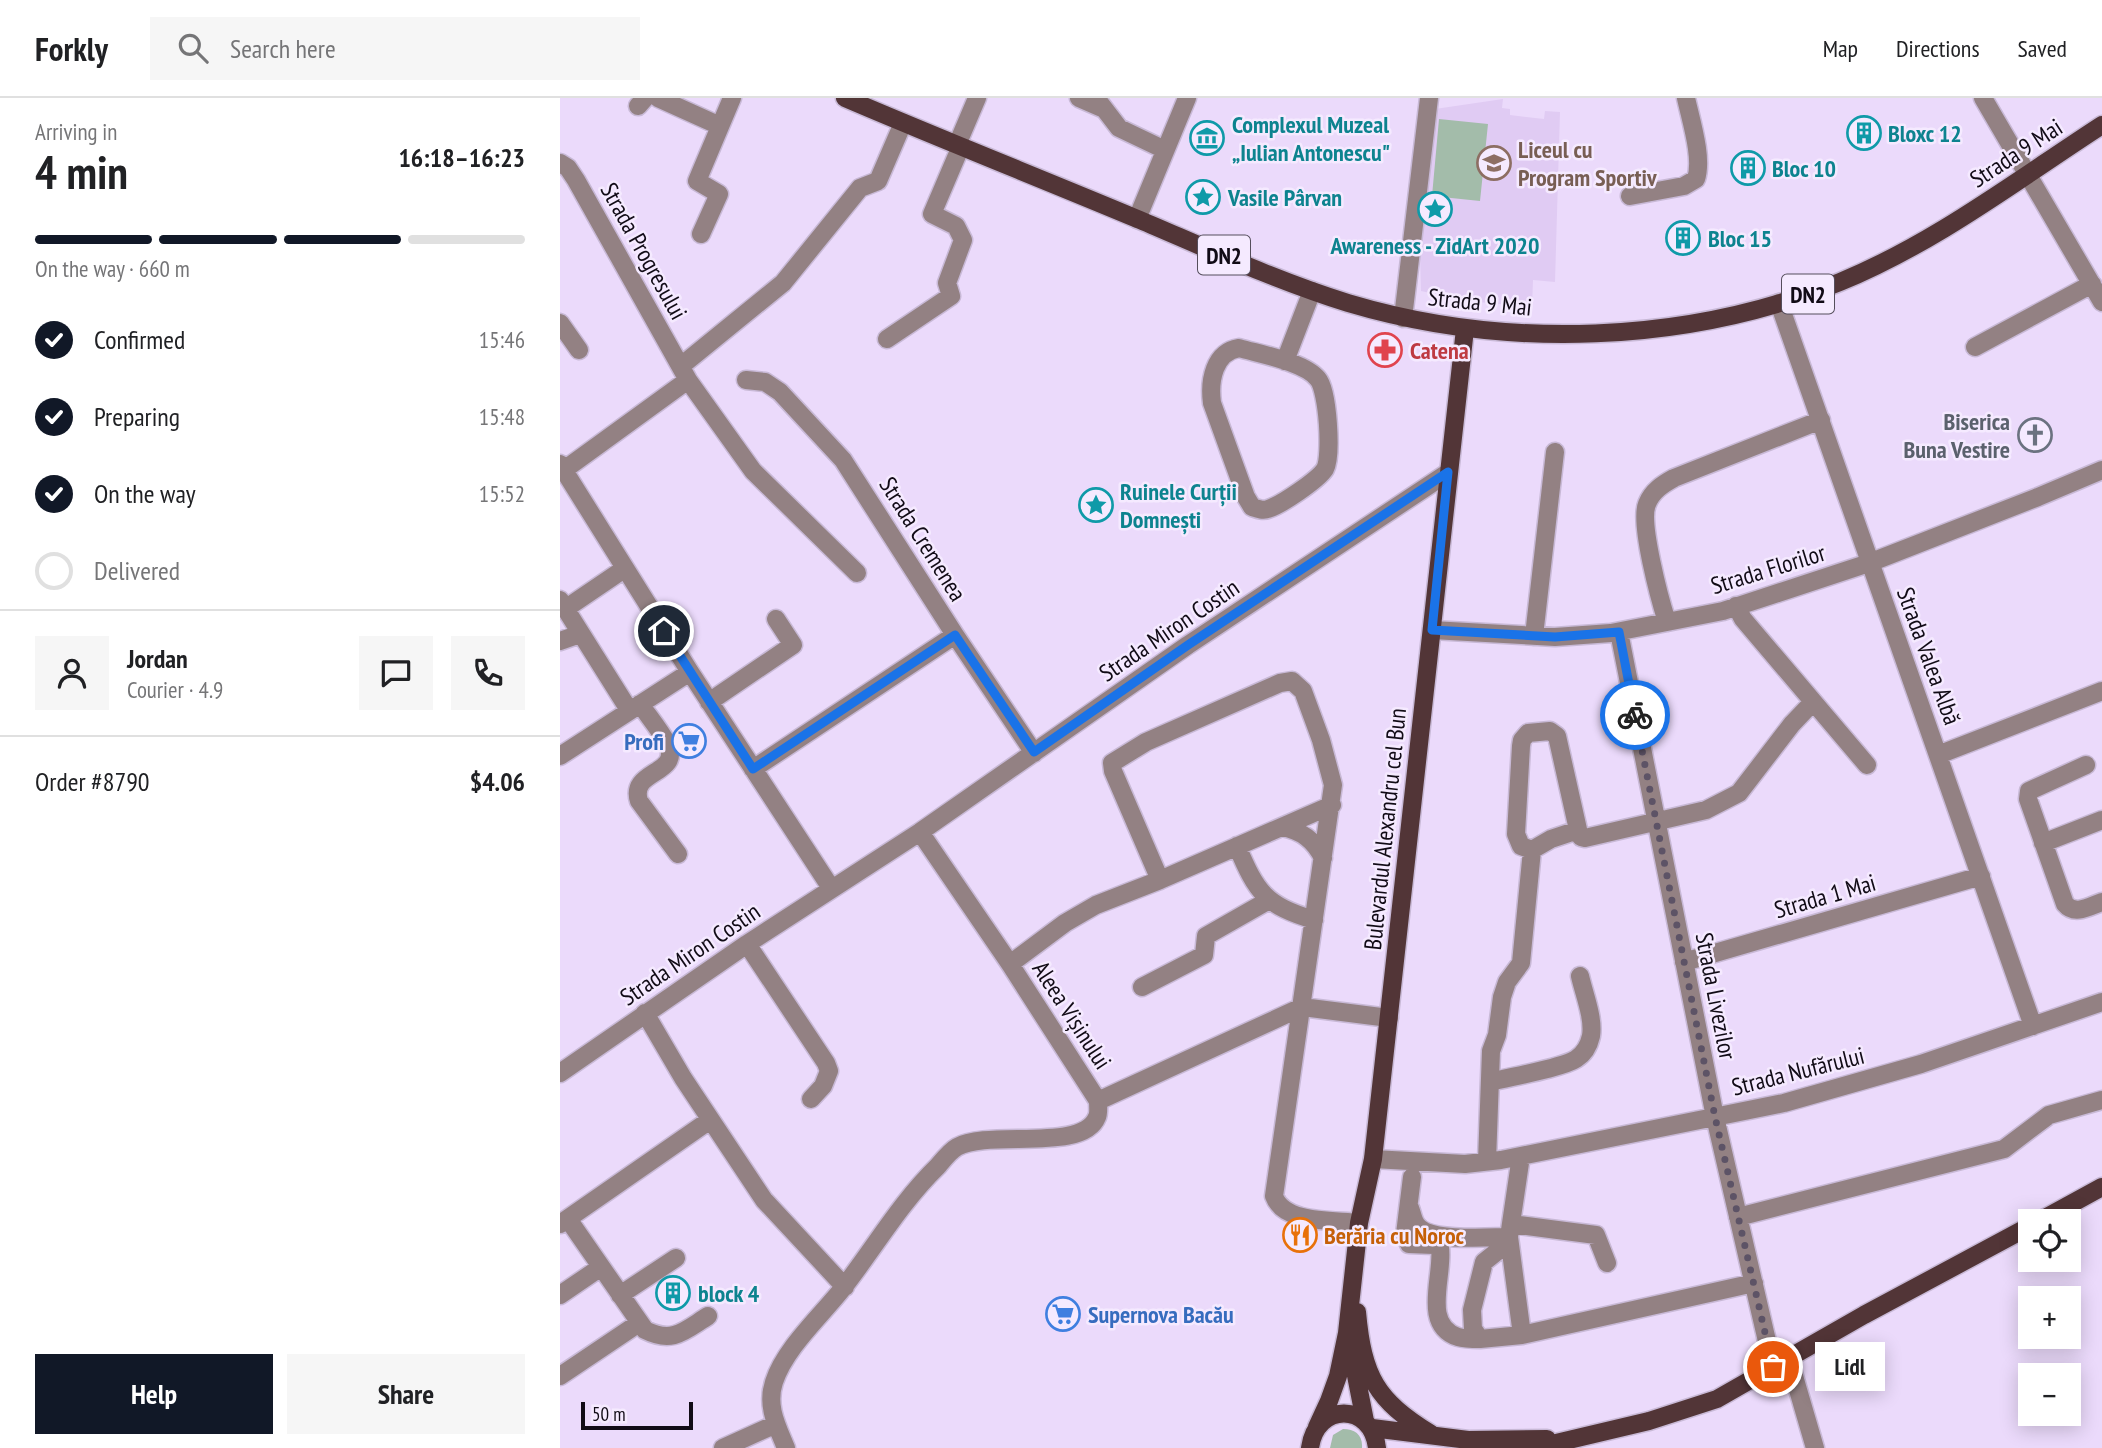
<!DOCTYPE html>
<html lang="en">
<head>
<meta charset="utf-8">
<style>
	:root { --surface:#fff; --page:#f6f6f6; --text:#202124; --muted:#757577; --line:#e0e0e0; --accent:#111827 }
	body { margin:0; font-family:"PT Sans Narrow",sans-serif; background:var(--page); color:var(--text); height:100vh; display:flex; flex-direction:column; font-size:26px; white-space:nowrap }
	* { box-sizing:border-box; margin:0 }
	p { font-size:23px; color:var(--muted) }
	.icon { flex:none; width:38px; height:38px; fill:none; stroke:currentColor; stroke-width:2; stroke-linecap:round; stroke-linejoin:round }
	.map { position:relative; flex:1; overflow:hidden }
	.details { display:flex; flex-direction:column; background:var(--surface); width:560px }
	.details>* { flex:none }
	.fabs { position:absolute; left:1458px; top:1111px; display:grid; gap:14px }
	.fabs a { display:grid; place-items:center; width:63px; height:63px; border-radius:0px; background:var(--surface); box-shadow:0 4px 18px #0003; font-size:35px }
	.scale { position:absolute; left:21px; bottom:18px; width:112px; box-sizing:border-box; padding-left:7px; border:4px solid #110b16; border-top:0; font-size:19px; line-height:24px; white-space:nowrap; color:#110b16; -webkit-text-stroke:5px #f5eaff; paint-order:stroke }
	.pin { position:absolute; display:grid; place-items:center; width:60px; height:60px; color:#fff; margin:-30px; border:4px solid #fff; border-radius:50%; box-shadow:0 2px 7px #0007 }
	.courier { position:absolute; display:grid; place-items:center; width:70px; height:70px; margin:-35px; border:5px solid #1a73e8; border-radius:50%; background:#fff; color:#222; box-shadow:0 2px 9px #0007 }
	.bubble { position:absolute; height:49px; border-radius:0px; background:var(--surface); box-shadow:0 4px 18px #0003; font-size:23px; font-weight:600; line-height:49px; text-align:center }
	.head em { font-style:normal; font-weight:600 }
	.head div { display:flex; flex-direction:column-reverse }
	.head { display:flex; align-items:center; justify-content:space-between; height:119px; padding:0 35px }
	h1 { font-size:46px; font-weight:600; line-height:52px }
	.bar { display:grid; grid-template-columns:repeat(4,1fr); gap:10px 7px; align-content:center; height:84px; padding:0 35px }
	.bar i { height:9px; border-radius:5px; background:var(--line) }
	.bar .current { background:var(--accent) }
	.bar p { grid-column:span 4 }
	.line { display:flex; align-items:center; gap:18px; padding:0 35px; border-top:2px solid var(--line) }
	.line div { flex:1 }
	.round { display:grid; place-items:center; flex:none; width:74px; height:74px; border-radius:0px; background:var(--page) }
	ol { padding:0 35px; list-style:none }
	li { display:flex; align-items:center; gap:21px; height:77px }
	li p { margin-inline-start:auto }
	li .icon { padding:7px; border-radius:50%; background:var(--accent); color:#fff; stroke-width:4 }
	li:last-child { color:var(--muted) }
	li i { width:38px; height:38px; border:4px solid var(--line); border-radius:50% }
	.cta { display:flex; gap:14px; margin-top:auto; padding:14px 35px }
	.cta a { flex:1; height:80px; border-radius:0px; background:var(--accent); color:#fff; font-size:28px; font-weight:600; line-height:80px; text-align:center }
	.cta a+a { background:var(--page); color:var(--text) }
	header { display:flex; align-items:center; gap:42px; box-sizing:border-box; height:98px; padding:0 35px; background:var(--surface); border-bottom:2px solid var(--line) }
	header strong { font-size:33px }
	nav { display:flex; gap:38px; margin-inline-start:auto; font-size:24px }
	.search { width:490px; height:63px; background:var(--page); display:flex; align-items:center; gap:18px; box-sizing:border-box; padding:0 24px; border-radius:0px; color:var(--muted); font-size:26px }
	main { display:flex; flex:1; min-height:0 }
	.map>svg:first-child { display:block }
	.built { fill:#e0cbf3 }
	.green { fill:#a3bcaa }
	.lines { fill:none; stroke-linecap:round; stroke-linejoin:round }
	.minor-casing { stroke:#c8b9d6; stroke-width:21 }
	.major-casing { stroke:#c8b9d6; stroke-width:21 }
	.minor { stroke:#938183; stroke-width:18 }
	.major { stroke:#523537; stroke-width:18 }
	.done { stroke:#5d5366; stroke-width:7; stroke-dasharray:0 12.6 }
	.route { stroke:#1a73e8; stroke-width:9 }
	.labels { text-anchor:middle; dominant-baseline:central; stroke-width:5; stroke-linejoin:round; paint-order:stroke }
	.shield { fill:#f5eaff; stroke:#554e5c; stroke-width:2 }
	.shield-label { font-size:23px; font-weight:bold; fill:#110b16 }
	.culture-label { font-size:24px; font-weight:bold; fill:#0d838f; stroke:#f5eaff; text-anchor:start }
	.education-label { font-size:24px; font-weight:bold; fill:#785e54; stroke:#f5eaff; text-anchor:start }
	.street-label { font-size:24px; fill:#110b16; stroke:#f5eaff }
	.health-label { font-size:24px; font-weight:bold; fill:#be3a42; stroke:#f5eaff; text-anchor:start }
	.worship-label { font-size:24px; font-weight:bold; fill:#5b616d; stroke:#f5eaff; text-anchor:end }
	.shop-label { font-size:24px; font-weight:bold; fill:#366cbe; stroke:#f5eaff; text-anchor:end }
	.food-label { font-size:24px; font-weight:bold; fill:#c56008; stroke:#f5eaff; text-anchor:start }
</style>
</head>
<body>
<header>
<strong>Forkly</strong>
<div class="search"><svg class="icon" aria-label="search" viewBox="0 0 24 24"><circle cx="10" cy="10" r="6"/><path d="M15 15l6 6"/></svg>Search here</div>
<nav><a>Map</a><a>Directions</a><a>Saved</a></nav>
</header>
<main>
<section class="details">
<div class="head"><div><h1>4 min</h1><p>Arriving in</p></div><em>16:18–16:23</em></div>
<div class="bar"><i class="current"></i><i class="current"></i><i class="current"></i><i></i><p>On the way · 660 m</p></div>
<ol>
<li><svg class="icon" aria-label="check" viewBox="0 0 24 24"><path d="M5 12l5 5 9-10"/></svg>Confirmed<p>15:46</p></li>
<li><svg class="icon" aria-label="check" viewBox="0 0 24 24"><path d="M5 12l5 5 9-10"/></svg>Preparing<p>15:48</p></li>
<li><svg class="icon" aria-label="check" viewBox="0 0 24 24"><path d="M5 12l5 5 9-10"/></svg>On the way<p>15:52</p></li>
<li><i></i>Delivered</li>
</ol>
<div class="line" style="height:126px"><a class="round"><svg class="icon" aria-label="person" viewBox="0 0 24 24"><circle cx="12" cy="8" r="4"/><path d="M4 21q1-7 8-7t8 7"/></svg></a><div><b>Jordan</b><p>Courier · 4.9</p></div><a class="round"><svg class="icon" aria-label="chat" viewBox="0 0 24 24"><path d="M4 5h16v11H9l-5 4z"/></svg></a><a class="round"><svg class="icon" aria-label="phone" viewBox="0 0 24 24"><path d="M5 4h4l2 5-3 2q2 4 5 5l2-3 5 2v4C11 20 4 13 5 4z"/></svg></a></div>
<div class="line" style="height:91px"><div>Order #8790</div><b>$4.06</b></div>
<div class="cta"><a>Help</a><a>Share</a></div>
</section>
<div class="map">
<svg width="1542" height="1350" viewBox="0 0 1542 1350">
	<rect width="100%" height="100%" fill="#ebdafb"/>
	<!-- built -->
	<path class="built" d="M943 1 942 10 950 11V17L984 21 985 13 1000 14 995 184 973 182 972 209 908 203 861 193 860 156 875 11Z"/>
	<!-- green -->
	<path class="green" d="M879 21 928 26 920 103 872 98Z
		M783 1331C795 1331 803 1337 802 1350H770L773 1337Z"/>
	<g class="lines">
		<!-- minor casing -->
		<g class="minor-casing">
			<path id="minor" d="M98 0 160 28
				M519 0 542 10
				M536 0 559 30 605 52
				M1423 0 1542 204
				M78 8 85 0
				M397 47 417 0
				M0 65 8 70 16 82 128 282 193 373 297 475
				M1070 98 1124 88 1136 81C1143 60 1131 23 1126 0
				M577 121 627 0
				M141 136 159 96 137 83 172 0
				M1219 205 1473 928
				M843 220 869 0
				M0 225 19 252
				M327 241 391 198 387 185 403 142 396 128 372 116 401 48
				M1415 249 1532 186
				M679 250C699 256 745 264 758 281 768 293 772 358 765 371 758 382 721 407 708 411 703 413 698 411 692 409L686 399 652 305C649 283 654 254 679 250Z
				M725 263 752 193
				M121 268 223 185 300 90 318 83 343 25
				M186 282 205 284 220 294 283 362 395 537 474 655
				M0 366 130 574 271 790
				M4 372 128 282
				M0 502 69 612
				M1176 508 1183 521 1307 667
				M5 511 64 471
				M1107 524C1100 502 1079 425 1087 406 1092 393 1103 386 1114 380L1261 322
				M872 532 995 539 1051 535 1163 513 1309 465 1478 399 1542 372
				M1059 534 1155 1019 1213 1269
				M974 538 995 354
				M0 543 20 536
				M149 604 233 547 216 521
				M80 606C89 619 101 633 108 647 121 677 69 672 79 703L118 756
				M1378 657 1542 593
				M0 658 130 574
				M1526 667 1469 693 1468 701 1505 806C1515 818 1530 808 1542 804
				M193 671 395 537
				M722 729C742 733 754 742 763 760
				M360 734 450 866 538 1003
				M1483 745 1542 722
				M677 748C697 795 705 807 754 822
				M972 752 961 748 956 736 961 648 962 642 968 635 990 633 997 638 1019 736 1021 739 1025 740 1146 712 1179 695 1232 626 1253 604
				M600 782 553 673 552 665 586 644 720 585 732 583 743 593 761 642 773 687 714 1098C724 1126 773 1122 799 1125
				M187 846 266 965 269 973 263 988 251 1001
				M1124 864 1421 778
				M450 866 505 825 536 807 600 782 772 707
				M582 889 644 857 646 838 709 802
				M85 915 123 980 204 1102 285 1189
				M0 975 187 846 360 734 628 547 889 374
				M930 984C949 979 1002 970 1016 961 1024 956 1029 947 1031 938 1034 920 1024 896 1020 878
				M538 1003 742 909 829 920
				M961 1058 949 1139 939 1152 924 1164 912 1212 913 1231 920 1241 962 1237 1194 1185
				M813 1061 905 1066 941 1062 1224 1005 1361 966 1542 904
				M927 1063 931 953 937 937 942 899 947 884 961 865 972 752 991 741 1018 732
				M852 1079 845 1136 849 1146 874 1147 880 1150C884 1177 861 1227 898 1239 905 1241 913 1241 920 1241
				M850 1110C852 1115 853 1122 856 1126 868 1145 928 1139 949 1139L962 1237
				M1178 1119 1444 1051 1489 1017 1542 1002
				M8 1121 85 1232C113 1246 124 1233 148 1218
				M0 1126 150 1022
				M951 1126 1036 1137 1047 1165
				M0 1197 41 1169
				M60 1197 116 1160
				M1229 1261 1255 1350
				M0 1278 79 1225
				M163 1350 216 1326
				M226 1350C217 1328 206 1308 214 1284 225 1250 261 1218 283 1190 315 1149 340 1105 378 1068 383 1062 390 1053 397 1049 429 1031 523 1055 537 1019 539 1015 538 1007 538 1003"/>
		</g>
		<!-- major casing -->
		<g class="major-casing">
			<path id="major" d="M285 0C383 42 482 81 580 122 648 151 717 183 788 205 946 252 1126 246 1280 184 1375 145 1457 82 1542 27
				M1478 1124 1542 1089
				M797 1214C803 1279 816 1302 871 1336
				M790 1247 805 1323
				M757 1329 769 1303 778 1278 787 1235 799 1125 813 1061 905 231
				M812 1330 908 1342 987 1341
				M750 1350C756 1304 812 1304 817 1350
				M975 1350 1089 1323 1157 1301 1304 1217 1470 1128"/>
		</g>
		<!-- minor -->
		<use href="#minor" class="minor"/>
		<!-- major -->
		<use href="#major" class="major"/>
	</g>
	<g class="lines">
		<!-- done -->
		<path class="done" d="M1075 617 1155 1019 1213 1269"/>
		<!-- route -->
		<path class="route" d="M104 533 193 671 395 537 474 654 628 547 888 374 872 532 995 539 1059 534 1075 617"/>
	</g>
	<!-- icons -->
	<defs>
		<g id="building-ring" transform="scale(1.75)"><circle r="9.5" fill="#f5eaff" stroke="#0f9aa8" stroke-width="1.5"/><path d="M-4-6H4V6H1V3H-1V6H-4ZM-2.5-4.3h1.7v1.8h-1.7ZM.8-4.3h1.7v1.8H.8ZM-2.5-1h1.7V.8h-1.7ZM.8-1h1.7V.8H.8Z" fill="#0f9aa8"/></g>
		<g id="museum-ring" transform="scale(1.75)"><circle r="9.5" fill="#f5eaff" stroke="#0f9aa8" stroke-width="1.5"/><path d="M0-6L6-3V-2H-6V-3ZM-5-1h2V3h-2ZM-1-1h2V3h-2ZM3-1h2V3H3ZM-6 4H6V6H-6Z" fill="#0f9aa8"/></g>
		<g id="school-ring" transform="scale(1.75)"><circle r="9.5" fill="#f5eaff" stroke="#8d6e63" stroke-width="1.5"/><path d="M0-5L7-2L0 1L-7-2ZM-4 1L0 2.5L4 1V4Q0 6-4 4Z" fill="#8d6e63"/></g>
		<g id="sight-ring" transform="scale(1.75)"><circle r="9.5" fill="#f5eaff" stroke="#0f9aa8" stroke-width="1.5"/><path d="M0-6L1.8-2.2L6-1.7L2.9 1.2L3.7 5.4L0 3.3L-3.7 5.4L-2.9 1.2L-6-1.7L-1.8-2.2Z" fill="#0f9aa8"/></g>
		<g id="pharmacy-ring" transform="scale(1.75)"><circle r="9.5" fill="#f5eaff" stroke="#e0444e" stroke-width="1.5"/><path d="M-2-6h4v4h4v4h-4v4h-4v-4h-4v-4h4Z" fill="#e0444e"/></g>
		<g id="church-ring" transform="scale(1.75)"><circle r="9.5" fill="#f5eaff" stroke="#6b7280" stroke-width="1.5"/><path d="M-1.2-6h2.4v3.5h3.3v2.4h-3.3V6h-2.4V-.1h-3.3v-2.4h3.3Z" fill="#6b7280"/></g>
		<g id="supermarket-ring" transform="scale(1.75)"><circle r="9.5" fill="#f5eaff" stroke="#3f7fe0" stroke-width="1.5"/><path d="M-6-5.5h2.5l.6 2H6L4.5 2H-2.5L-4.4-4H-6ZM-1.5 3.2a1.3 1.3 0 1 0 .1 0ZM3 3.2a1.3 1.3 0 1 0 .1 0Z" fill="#3f7fe0"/></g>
		<g id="restaurant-ring" transform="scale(1.75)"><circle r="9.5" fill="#f5eaff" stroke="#e8710a" stroke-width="1.5"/><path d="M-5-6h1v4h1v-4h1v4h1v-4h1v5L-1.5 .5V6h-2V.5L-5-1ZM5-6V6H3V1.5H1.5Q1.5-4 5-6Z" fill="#e8710a"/></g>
	</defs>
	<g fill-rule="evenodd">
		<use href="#building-ring" x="1304" y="35"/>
		<use href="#museum-ring" x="647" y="40"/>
		<use href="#school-ring" x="934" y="65"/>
		<use href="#building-ring" x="1188" y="70"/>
		<use href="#sight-ring" x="643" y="99"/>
		<use href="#sight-ring" x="875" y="111"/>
		<use href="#building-ring" x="1123" y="140"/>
		<use href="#pharmacy-ring" x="825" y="252"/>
		<use href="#church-ring" x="1475" y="337"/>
		<use href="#sight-ring" x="536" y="407"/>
		<use href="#supermarket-ring" x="129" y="643"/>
		<use href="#restaurant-ring" x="740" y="1137"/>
		<use href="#building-ring" x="113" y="1195"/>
		<use href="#supermarket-ring" x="503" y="1216"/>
	</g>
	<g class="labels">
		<!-- shield labels -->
		<g class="shield">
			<rect x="638" y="137.5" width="52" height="39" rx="5"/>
			<rect x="1222" y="176.5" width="52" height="39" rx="5"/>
		</g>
		<g class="shield-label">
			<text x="664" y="157">DN2</text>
			<text x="1248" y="196">DN2</text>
		</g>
		<!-- culture labels -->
		<g class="culture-label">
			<text x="672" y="26">Complexul Muzeal<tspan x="672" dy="28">„Iulian Antonescu"</tspan></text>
			<text x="1328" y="35">Bloxc 12</text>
			<text x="1212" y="70">Bloc 10</text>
			<text x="668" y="99">Vasile Pârvan</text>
			<text x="1148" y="140">Bloc 15</text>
			<text x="875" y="147" text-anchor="middle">Awareness - ZidArt 2020</text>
			<text x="560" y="393">Ruinele Curții<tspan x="560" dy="28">Domnești</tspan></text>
			<text x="138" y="1195">block 4</text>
		</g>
		<!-- education labels -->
		<g class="education-label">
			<text x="958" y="51">Liceul cu<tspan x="958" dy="28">Program Sportiv</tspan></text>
		</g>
		<!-- street labels -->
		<g class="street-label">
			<text transform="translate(1456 55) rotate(-33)">Strada 9 Mai</text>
			<text transform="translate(84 153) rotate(61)">Strada Progresului</text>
			<text transform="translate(920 204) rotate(6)">Strada 9 Mai</text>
			<text transform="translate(363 441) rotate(58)">Strada Cremenea</text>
			<text transform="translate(1208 471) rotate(-17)">Strada Florilor</text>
			<text transform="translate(609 532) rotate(-34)">Strada Miron Costin</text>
			<text transform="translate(1369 558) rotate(70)">Strada Valea Albă</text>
			<text transform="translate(825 731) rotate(-84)">Bulevardul Alexandru cel Bun</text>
			<text transform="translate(1265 798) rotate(-16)">Strada 1 Mai</text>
			<text transform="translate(130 856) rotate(-34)">Strada Miron Costin</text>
			<text transform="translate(1156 898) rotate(79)">Strada Livezilor</text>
			<text transform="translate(512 917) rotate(57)">Aleea Vișinului</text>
			<text transform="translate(1238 973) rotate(-14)">Strada Nufărului</text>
		</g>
		<!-- health labels -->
		<g class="health-label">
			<text x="850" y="252">Catena</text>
		</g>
		<!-- worship labels -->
		<g class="worship-label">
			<text x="1450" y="323">Biserica<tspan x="1450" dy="28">Buna Vestire</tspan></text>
		</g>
		<!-- shop labels -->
		<g class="shop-label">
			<text x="104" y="643">Profi</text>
			<text x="528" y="1216" text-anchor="start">Supernova Bacău</text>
		</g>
		<!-- food labels -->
		<g class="food-label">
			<text x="764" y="1137">Berăria cu Noroc</text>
		</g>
	</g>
</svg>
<div class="fabs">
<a><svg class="icon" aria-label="locate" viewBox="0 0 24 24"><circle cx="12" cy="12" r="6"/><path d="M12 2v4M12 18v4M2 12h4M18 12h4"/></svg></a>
<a>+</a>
<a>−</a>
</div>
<div class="scale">50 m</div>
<div class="pin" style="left:1213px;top:1269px;background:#ea580c"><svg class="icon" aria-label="bag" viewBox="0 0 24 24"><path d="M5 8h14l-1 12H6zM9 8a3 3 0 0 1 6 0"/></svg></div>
<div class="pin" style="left:104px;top:533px;background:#1f2937"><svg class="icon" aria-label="home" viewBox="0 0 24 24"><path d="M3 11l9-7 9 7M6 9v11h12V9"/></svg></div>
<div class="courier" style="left:1075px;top:617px"><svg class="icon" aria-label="bike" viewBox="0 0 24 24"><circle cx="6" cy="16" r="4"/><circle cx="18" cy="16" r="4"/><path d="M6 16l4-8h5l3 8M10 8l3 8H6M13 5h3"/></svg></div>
<div class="bubble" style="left:1255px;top:1244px;width:70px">Lidl</div>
</div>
</main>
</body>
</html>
